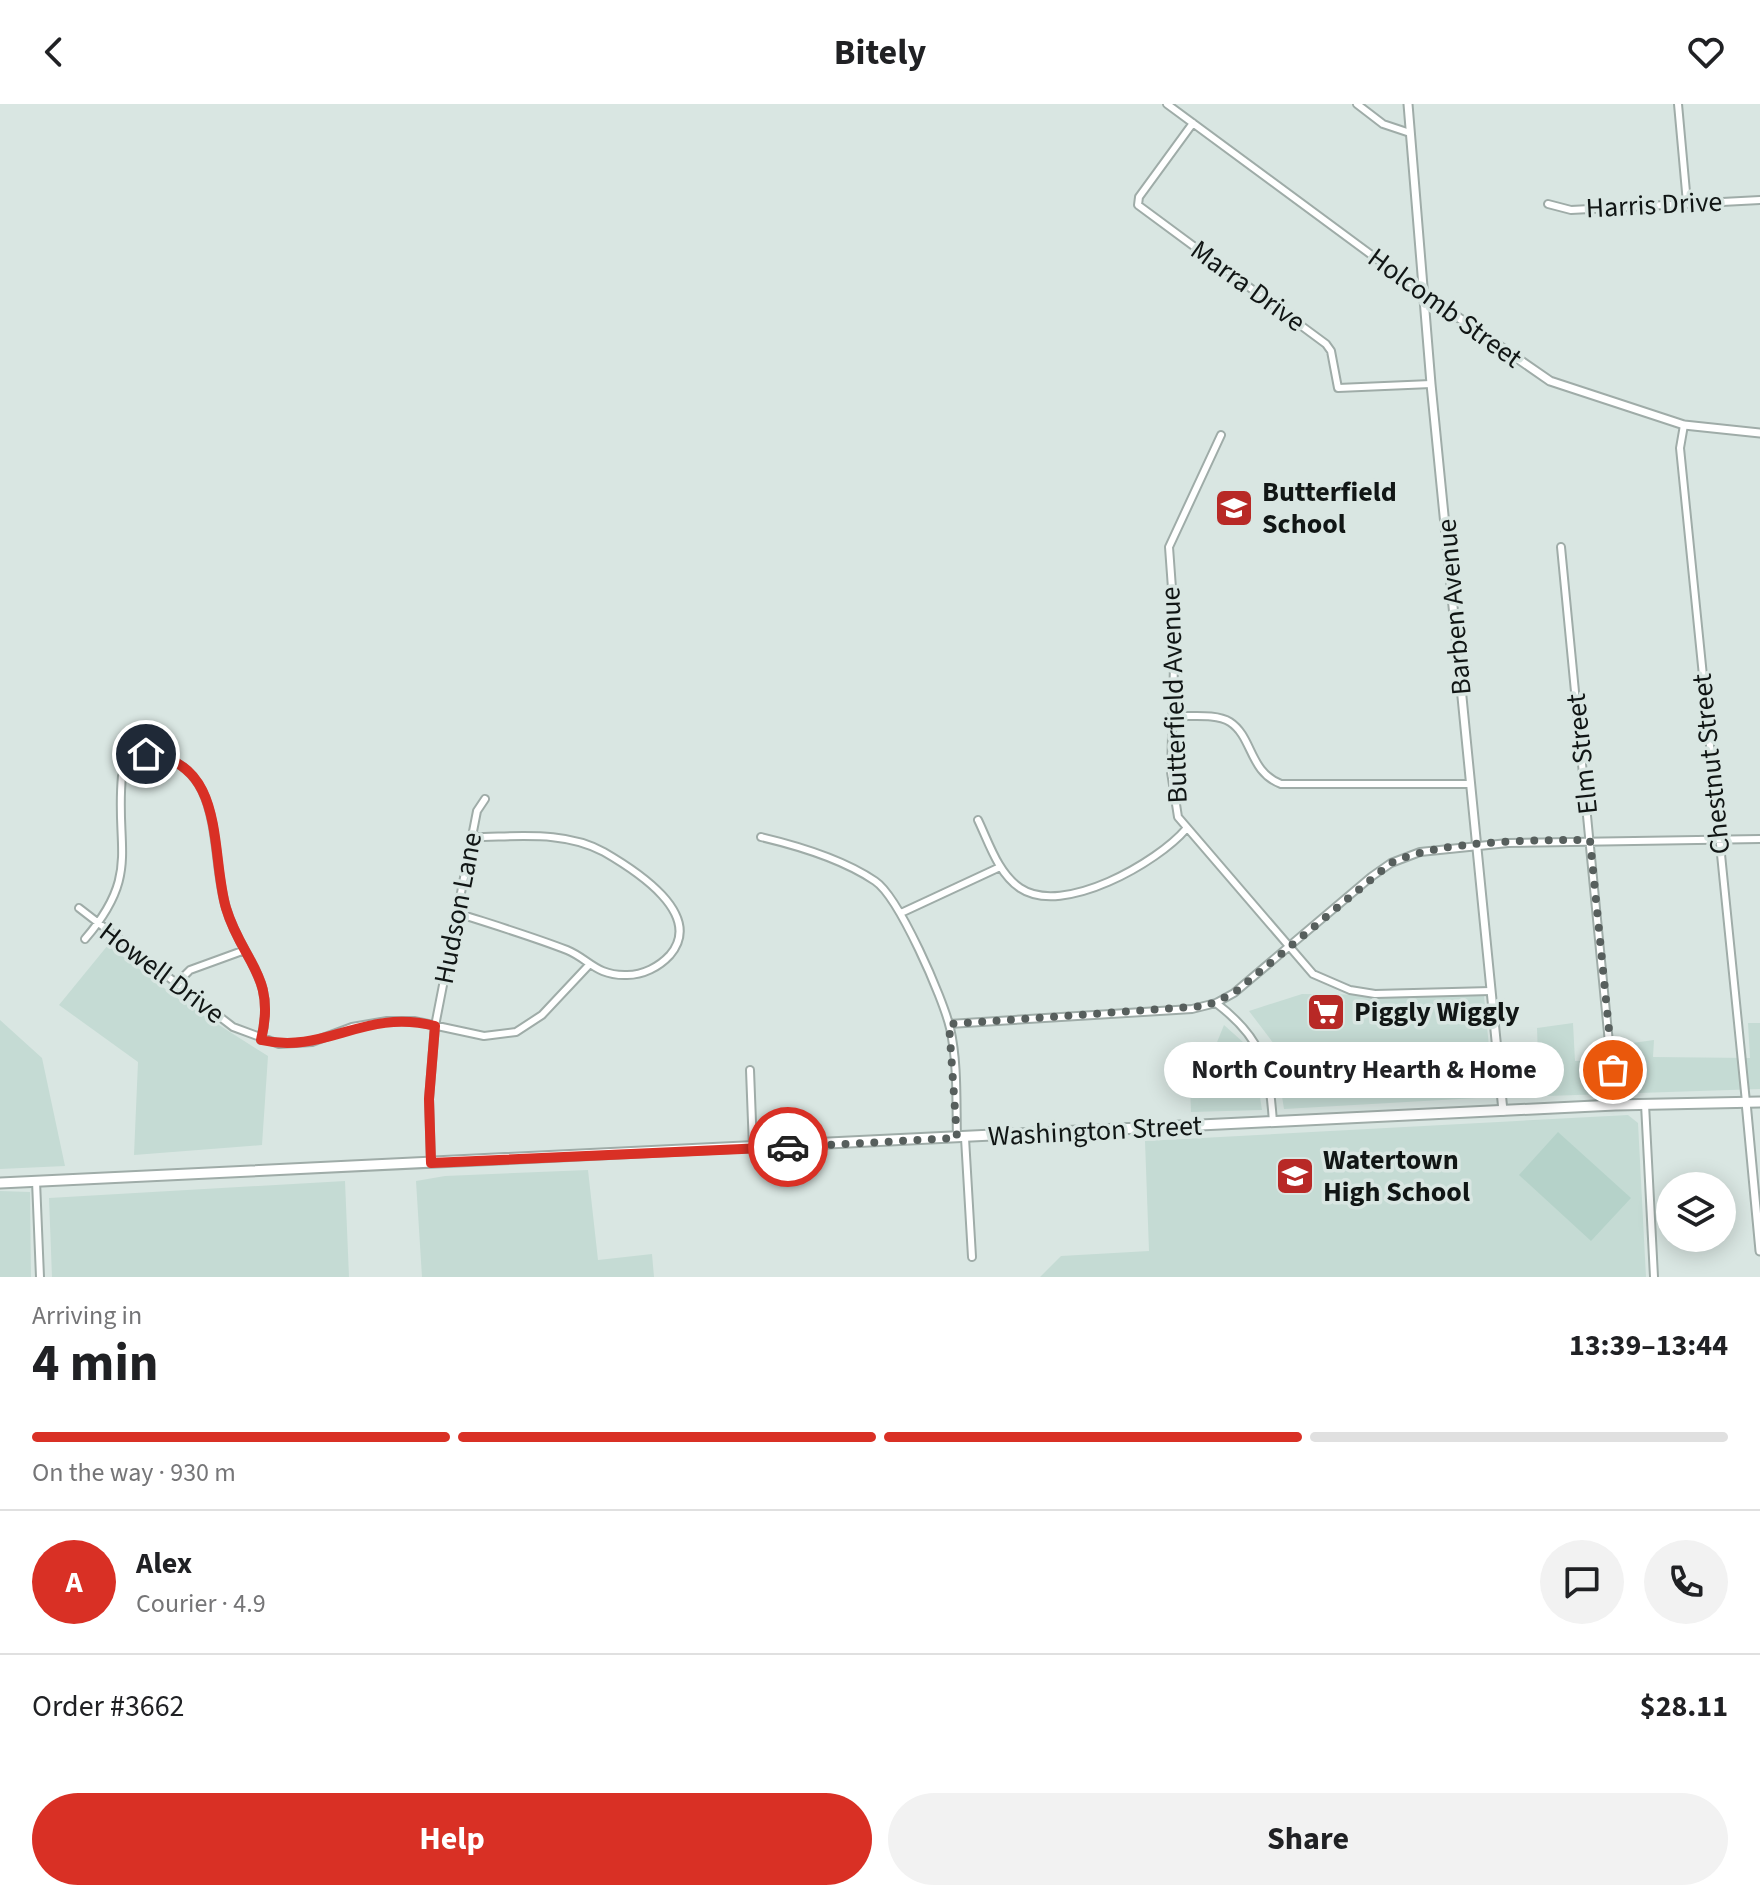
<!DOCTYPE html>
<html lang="en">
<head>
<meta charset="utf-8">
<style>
	:root { --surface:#fff; --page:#f2f2f2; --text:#202124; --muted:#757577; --line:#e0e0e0; --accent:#d93025 }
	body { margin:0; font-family:"Source Sans 3",sans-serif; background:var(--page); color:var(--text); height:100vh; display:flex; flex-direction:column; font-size:30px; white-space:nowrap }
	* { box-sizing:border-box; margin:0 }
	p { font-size:26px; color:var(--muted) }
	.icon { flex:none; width:44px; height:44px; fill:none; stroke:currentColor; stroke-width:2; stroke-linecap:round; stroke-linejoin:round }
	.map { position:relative; height:1173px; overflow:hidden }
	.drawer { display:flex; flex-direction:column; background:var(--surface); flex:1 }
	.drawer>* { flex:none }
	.fabs { position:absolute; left:1656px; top:1068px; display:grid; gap:16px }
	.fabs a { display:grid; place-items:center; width:80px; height:80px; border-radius:50%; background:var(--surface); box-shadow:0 4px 20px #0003; font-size:40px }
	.pin { position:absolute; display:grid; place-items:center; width:68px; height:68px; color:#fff; margin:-34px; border:4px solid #fff; border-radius:50%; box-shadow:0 2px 8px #0007 }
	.courier { position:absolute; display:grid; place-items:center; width:80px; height:80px; margin:-40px; border:6px solid #d93025; border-radius:50%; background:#fff; color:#222; box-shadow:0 2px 10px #0007 }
	.bubble { position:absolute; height:56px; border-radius:28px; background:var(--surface); box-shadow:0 4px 20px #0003; font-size:26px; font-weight:700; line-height:56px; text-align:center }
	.summary em { font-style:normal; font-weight:700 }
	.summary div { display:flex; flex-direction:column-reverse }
	.summary { display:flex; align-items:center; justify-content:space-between; height:136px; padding:0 32px }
	h1 { font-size:52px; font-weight:700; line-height:60px }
	.bar { display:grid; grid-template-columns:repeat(4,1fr); gap:12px 8px; align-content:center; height:96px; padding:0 32px }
	.bar i { height:10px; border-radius:6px; background:var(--line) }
	.bar .active { background:var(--accent) }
	.bar p { grid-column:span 4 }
	.line { display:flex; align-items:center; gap:20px; padding:0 32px; border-top:2px solid var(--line) }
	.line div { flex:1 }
	.round { display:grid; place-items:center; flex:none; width:84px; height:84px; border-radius:42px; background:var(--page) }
	.cta { display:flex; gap:16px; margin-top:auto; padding:16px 32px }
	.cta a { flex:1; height:92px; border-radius:48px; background:var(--accent); color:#fff; font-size:32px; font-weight:700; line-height:92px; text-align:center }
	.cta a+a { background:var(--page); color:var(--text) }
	header { display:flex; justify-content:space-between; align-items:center; height:104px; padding:0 32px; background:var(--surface); font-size:36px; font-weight:700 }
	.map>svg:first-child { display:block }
	.built { fill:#c5dbd4 }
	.green { fill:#b5d2c9 }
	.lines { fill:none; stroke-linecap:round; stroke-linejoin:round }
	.minor-casing { stroke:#9faca8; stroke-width:10 }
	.tertiary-casing { stroke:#9faca8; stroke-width:11 }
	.primary-casing { stroke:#9faca8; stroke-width:13 }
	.minor { stroke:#fff; stroke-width:6 }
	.tertiary { stroke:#fff; stroke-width:7 }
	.primary { stroke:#fff; stroke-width:9 }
	.done { stroke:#575f5d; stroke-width:8; stroke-dasharray:0 14.4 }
	.route { stroke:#d93025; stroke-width:10 }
	.labels { text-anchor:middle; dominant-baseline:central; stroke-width:7; stroke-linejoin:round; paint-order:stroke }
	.street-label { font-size:28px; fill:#111615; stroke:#d9e6e2 }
	.poi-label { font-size:28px; font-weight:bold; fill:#111615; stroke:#d9e6e2; text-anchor:start }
</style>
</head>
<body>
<header><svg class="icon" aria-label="back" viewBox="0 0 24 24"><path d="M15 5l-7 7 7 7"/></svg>Bitely<svg class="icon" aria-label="heart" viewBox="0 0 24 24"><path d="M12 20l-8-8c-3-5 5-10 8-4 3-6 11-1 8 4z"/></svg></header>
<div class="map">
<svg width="1760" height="1173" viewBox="0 0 1760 1173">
	<rect width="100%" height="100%" fill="#d9e6e2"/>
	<!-- built -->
	<path class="built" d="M108 841 181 897 268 952 262 1041 134 1051 138 958 59 901Z
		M1302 890 1484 892 1494 993 1284 1005 1274 940 1249 907Z
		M0 916 42 954 65 1062 0 1065Z
		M1573 919 1575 957 1624 956 1625 940 1654 936 1653 953 1750 954 1748 919H1760V985L1514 993 1509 957 1538 953 1537 924Z
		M1224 921 1253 947 1262 1006 1191 1008 1189 953H1211Z
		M1628 1011 1638 1019 1646 1173H1040L1061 1152 1149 1147 1145 1037Z
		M588 1066 598 1156 652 1150 654 1173H422L416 1077 445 1072Z
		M345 1077 349 1173H52L49 1094Z
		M0 1087 30 1088 31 1173H0Z"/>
	<!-- green -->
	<path class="green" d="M1558 1028 1631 1094 1591 1137 1519 1071Z"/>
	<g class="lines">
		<!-- minor casing -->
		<g class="minor-casing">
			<path id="minor" d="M1167 0 1423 189
				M1357 0 1383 20 1410 29
				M1678 0 1687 99
				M1193 19 1139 93 1138 101 1326 240 1331 247 1338 284 1431 280
				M1548 100 1571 106 1760 96
				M1684 321 1680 344 1746 998
				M1221 331 1169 443 1175 526 1171 668 1178 713 1313 870 1350 886 1375 890 1491 887
				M1561 443 1615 1001
				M1174 612C1190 613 1216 609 1230 618 1253 633 1249 668 1281 680H1470
				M978 716C989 739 998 769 1020 784 1063 813 1158 758 1186 725
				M761 733C799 742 843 755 875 777 899 793 943 894 950 924 958 959 956 998 957 1034
				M79 804 233 923 279 940 312 938 352 923 387 917H414L484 932 516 928 542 911 588 862
				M457 809C494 821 531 832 567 846 589 855 596 872 627 871 643 871 659 863 670 851 705 810 635 766 604 748 565 726 516 733 473 733
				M901 809 1000 763
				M85 835C141 770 115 745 122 672L146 650C227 657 209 749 226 804 242 858 277 871 261 936
				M176 880 190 866 245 846
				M1216 899C1262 934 1269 961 1273 1018
				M949 920 1192 905 1216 899 1234 889 1371 773 1391 759 1420 748 1508 739 1760 735
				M750 966 753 1044
				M1645 1000 1654 1173
				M965 1034 972 1153
				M431 1059 429 995 435 922 477 707 485 695
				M36 1077 40 1173"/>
		</g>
		<!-- tertiary casing -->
		<g class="tertiary-casing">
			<path id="tertiary" d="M1408 0 1431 280 1503 1007
				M1423 189 1550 277 1684 321 1760 329
				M1746 998 1760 1147"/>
		</g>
		<!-- primary casing -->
		<g class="primary-casing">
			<path id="primary" d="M0 1079 1615 1001 1760 998"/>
		</g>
		<!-- minor -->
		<use href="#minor" class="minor"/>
		<!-- tertiary -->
		<use href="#tertiary" class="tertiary"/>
		<!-- primary -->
		<use href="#primary" class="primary"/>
	</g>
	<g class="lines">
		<!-- done -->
		<path class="done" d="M788 1043 957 1034 949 920 1206 902 1234 889 1391 759C1438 736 1536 736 1590 736L1613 966"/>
		<!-- route -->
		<path class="route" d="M146 650C227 657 210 749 226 804 242 858 277 871 261 936 326 951 363 904 435 922L429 995 431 1059 788 1043"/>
	</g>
	<!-- icons -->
	<defs>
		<g id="school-square" transform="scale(2)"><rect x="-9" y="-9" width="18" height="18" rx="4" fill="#b82926" stroke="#d9e6e2"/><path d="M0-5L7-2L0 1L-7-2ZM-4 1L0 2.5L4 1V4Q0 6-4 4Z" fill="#fff"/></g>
		<g id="supermarket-square" transform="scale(2)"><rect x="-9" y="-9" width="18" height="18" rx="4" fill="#b82926" stroke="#d9e6e2"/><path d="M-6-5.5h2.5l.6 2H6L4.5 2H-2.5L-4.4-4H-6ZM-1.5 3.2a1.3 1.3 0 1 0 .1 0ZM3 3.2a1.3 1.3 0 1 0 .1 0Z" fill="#fff"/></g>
	</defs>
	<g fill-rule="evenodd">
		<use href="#school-square" x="1234" y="404"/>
		<use href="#supermarket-square" x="1326" y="908"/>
		<use href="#school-square" x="1295" y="1072"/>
	</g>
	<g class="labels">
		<!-- street labels -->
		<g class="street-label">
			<text transform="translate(1654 101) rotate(-3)">Harris Drive</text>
			<text transform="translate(1248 182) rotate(36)">Marra Drive</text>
			<text transform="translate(1445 204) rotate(36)">Holcomb Street</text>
			<text transform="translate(1454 503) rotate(-95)">Barben Avenue</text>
			<text transform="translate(1174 591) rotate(-92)">Butterfield Avenue</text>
			<text transform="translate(1582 650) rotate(-96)">Elm Street</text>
			<text transform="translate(1711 660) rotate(-96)">Chestnut Street</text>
			<text transform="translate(458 804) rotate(-79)">Hudson Lane</text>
			<text transform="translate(162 869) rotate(37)">Howell Drive</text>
			<text transform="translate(1095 1027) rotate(-3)">Washington Street</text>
		</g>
		<!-- poi labels -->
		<g class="poi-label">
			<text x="1262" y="388">Butterfield<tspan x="1262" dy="32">School</tspan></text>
			<text x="1354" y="908">Piggly Wiggly</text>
			<text x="1323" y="1056">Watertown<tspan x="1323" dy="32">High School</tspan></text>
		</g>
	</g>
</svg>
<div class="fabs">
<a><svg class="icon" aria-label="layers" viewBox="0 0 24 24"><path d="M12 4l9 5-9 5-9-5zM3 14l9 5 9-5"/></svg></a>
</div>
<div class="pin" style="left:1613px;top:966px;background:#ea580c"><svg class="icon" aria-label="bag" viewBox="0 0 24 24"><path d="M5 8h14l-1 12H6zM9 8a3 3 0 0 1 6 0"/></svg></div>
<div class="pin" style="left:146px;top:650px;background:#1f2937"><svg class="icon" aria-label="home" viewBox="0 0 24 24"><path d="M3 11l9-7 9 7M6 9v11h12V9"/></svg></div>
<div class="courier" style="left:788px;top:1043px"><svg class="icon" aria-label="car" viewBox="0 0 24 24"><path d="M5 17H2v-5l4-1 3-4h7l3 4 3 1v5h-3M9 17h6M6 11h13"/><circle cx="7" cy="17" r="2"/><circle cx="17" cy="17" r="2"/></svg></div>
<div class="bubble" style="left:1164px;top:938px;width:400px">North Country Hearth &amp; Home</div>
</div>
<section class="drawer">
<div class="summary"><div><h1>4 min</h1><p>Arriving in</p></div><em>13:39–13:44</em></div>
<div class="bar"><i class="active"></i><i class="active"></i><i class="active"></i><i></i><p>On the way · 930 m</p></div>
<div class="line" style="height:144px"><b class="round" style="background:var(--accent);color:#fff">A</b><div><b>Alex</b><p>Courier · 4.9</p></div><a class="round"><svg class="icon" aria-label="chat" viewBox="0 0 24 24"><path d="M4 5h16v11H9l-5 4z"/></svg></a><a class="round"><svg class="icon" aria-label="phone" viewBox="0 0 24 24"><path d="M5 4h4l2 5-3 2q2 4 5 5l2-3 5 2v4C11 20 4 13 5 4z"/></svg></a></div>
<div class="line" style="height:104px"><div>Order #3662</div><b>$28.11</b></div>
<div class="cta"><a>Help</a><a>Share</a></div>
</section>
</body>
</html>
